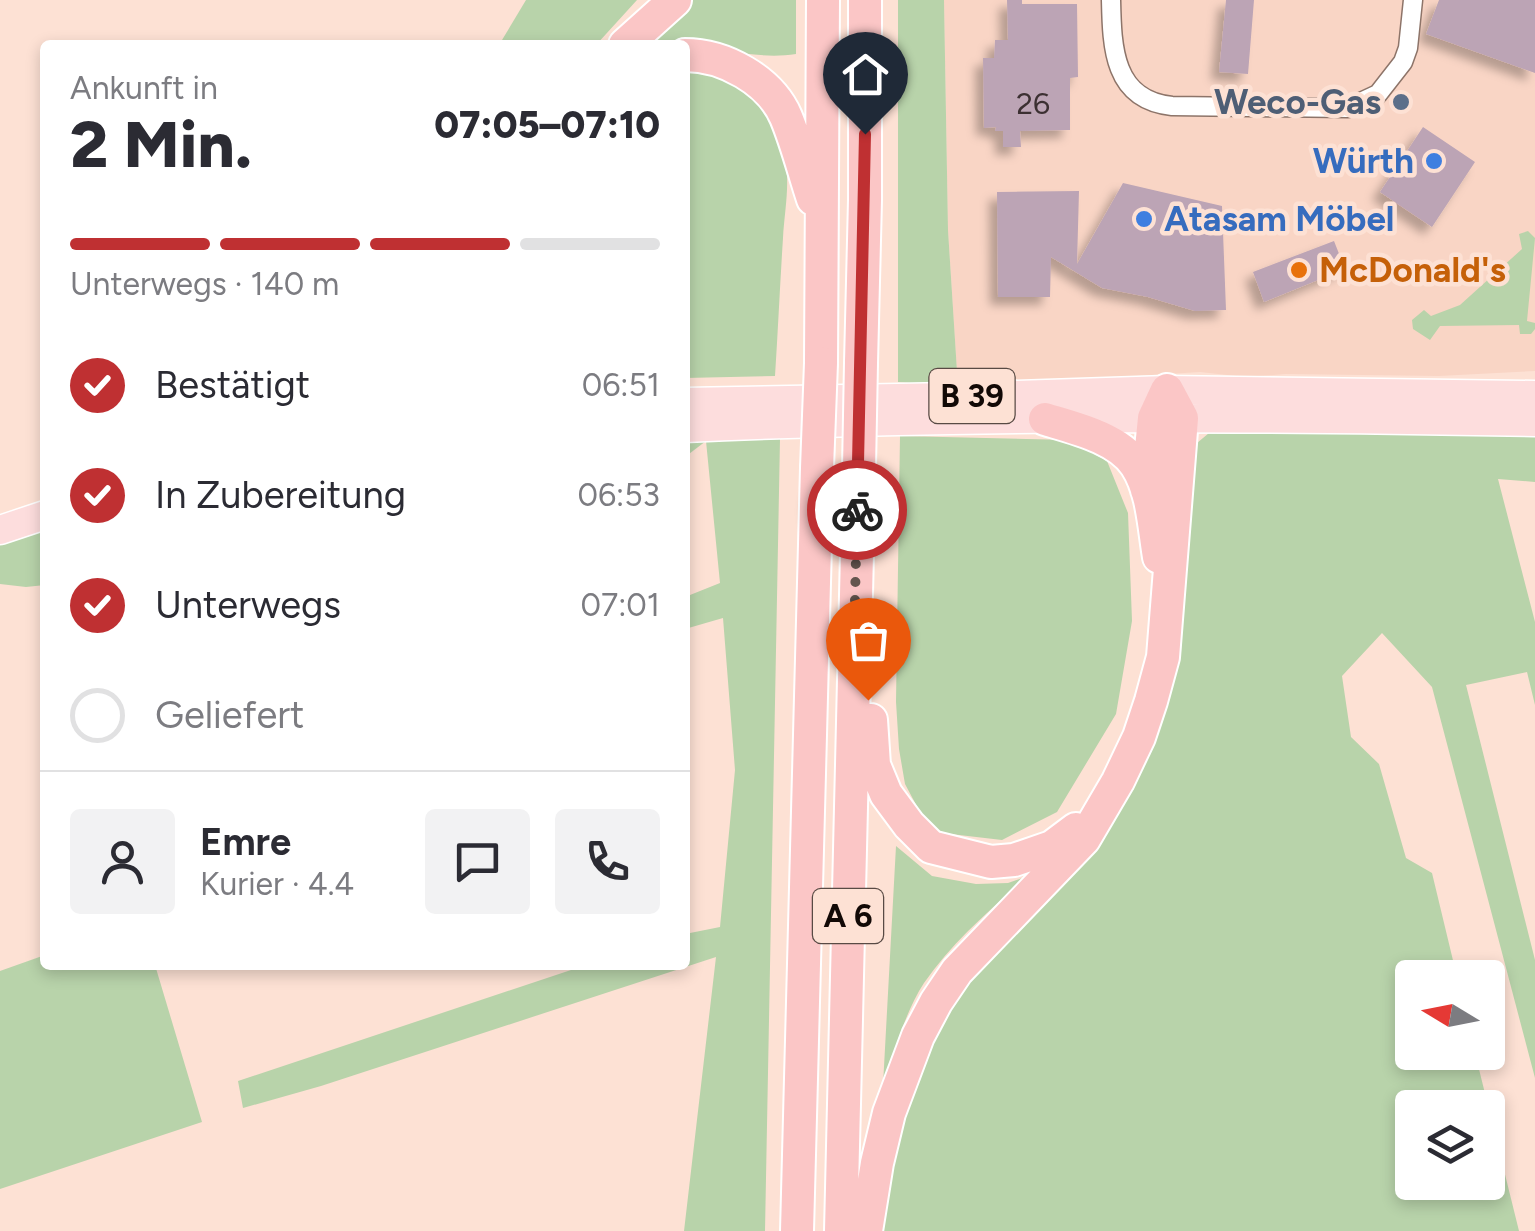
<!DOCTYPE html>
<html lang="de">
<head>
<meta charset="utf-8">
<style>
	:root { --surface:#fff; --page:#f2f2f3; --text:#2b2b33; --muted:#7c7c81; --line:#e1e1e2; --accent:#bf3032 }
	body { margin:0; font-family:Figtree,sans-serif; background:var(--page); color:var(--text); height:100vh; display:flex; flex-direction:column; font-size:38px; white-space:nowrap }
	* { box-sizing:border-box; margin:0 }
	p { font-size:32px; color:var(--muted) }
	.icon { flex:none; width:55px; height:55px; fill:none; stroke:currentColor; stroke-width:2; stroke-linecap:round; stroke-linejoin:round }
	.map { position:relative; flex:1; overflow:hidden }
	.details { position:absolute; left:40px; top:40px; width:650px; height:930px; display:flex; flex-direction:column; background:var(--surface); border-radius:10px; box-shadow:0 5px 15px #0003 }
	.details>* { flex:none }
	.needle { width:65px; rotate:280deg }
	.tools { position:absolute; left:1395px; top:960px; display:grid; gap:20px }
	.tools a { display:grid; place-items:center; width:110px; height:110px; border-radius:10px; background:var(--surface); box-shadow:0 5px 15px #0003; font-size:50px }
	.pin { position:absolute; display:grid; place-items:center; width:85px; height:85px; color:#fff; margin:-102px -42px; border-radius:50% 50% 50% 0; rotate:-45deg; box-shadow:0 0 10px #0007 }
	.pin .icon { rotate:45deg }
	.courier { position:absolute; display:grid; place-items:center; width:100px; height:100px; margin:-50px; border:8px solid #bf3032; border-radius:50%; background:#fff; color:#222; box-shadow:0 2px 12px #0007 }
	.summary em { font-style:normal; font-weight:800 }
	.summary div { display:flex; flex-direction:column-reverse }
	.summary { display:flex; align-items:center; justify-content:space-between; height:170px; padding:0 30px }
	h1 { font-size:65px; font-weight:800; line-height:75px }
	.bar { display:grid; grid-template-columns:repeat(4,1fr); gap:15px 10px; align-content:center; height:120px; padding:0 30px }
	.bar i { height:12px; border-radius:8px; background:var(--line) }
	.bar .active { background:var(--accent) }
	.bar p { grid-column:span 4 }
	.line { display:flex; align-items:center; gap:25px; padding:0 30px; border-top:2px solid var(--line) }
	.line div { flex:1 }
	.round { display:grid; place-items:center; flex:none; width:105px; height:105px; border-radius:10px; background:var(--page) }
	ol { padding:0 30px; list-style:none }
	li { display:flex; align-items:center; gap:30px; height:110px }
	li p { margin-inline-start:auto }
	li .icon { padding:10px; border-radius:50%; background:var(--accent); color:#fff; stroke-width:4 }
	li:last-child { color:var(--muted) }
	li i { width:55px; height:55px; border:5px solid var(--line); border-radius:50% }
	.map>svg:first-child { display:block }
	.built { fill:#f9d5c5 }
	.green { fill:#b8d3aa; fill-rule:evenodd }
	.building { fill:#bca4b5; filter:url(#shadow) }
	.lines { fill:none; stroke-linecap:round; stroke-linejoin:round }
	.street-casing { stroke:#8d7469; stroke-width:21 }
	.primary-casing { stroke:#fff; stroke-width:31 }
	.highway-casing { stroke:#fff; stroke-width:36 }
	.street { stroke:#fff; stroke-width:18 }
	.primary { stroke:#fddddd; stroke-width:28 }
	.highway { stroke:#fbc6c6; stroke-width:32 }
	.highway-bridge-casing { stroke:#fff; stroke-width:36; stroke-linecap:butt }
	.highway-bridge { stroke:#fbc6c6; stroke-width:32 }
	.done { stroke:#64554e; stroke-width:10; stroke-dasharray:0 18 }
	.route { stroke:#bf3032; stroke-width:12 }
	.service-dot { fill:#5c6f8a; stroke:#fde1d4; stroke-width:4 }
	.shop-dot { fill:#3f7fe0; stroke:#fde1d4; stroke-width:4 }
	.food-dot { fill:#e8710a; stroke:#fde1d4; stroke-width:4 }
	.labels { text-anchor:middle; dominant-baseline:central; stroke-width:9; stroke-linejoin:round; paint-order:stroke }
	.number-label { font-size:30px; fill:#3c3032 }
	.shield { fill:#fde1d4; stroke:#584a44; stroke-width:2.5 }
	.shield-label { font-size:32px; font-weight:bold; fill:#120906 }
	.service-label { font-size:35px; font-weight:bold; fill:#4e5e75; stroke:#fde1d4; text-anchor:end }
	.shop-label { font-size:35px; font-weight:bold; fill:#366cbe; stroke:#fde1d4; text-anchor:end }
	.food-label { font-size:35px; font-weight:bold; fill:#c56008; stroke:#fde1d4; text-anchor:start }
</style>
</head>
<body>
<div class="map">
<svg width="1535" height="1231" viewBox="0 0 1535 1231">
	<defs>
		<filter id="shadow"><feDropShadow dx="-8" dy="8" stdDeviation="5" flood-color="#0004"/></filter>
	</defs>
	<rect width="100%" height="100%" fill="#fde1d4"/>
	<!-- built -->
	<path class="built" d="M944 0H1535V371L1439 376 1286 374 1245 377 1200 372 958 387 948 230Z"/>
	<!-- green -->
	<path class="green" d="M526 0H637L596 45H499Z
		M681 0H796V54C758 60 723 48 685 45 669 44 653 45 637 45Z
		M898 0H944L948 230 958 387 898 382Z
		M685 73C744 70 782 121 787 176 788 196 784 218 783 238 780 284 778 330 775 376L685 378Z
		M1528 231 1535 238 1527 321 1535 323V329L1531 334H1520L1519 325 1440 326 1430 340 1413 329 1412 320 1424 310 1431 316 1460 305 1522 249 1519 234Z
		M1232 427 1535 434V482L1498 479 1535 622V705L1527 672 1466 685 1535 960V1078L1432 687 1382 633 1342 676 1351 737 1379 764 1406 858 1432 873 1457 977 1412 978V1052L1475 1053 1519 1231H881L895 1144 923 1064 958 995 1048 898 1137 781 1181 653 1186 500 1189 461 1197 443 1209 433ZM1412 1108H1488V1182H1412Z
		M900 436 1069 440 1107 461 1128 513 1132 621 1116 714 1057 812 1002 840 942 833 921 814 905 784 899 749 896 702Z
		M685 438 780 439 765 1231H684L716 957 321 1086 243 1108 238 1081 586 965H685V934L720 927 735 770 723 618 685 629V597L720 583 706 441 685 457Z
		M45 531V585L26 587 0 584V542Z
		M896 846 932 876 976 884 1008 883 1028 876C991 909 952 942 924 983 905 1012 894 1053 883 1085Z
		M45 955V965H155L202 1122 0 1189V971Z"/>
	<!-- building -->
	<path class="building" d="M1007 0H1022V4H1077L1078 77 1070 78V130L1020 131 1021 147H1003V131H995L996 127 984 128 983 58H994L995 40H1008Z
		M1226 0H1254L1248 74 1219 72Z
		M1439 0H1535V73L1426 34Z
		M1423 127 1475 162 1432 227 1380 192Z
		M1123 183 1222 206 1226 310 1195 311 1148 297 1102 288 1051 257 1050 297H998L997 192 1079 191 1077 264Z
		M1334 241 1345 269 1264 302 1253 272Z"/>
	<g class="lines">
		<!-- street casing -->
		<g class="street-casing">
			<path id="street" d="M1111 0C1112 47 1113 100 1172 106L1348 108 1378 94 1403 62 1408 48 1413 0"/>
		</g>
		<!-- primary casing -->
		<g class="primary-casing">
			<path id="primary" d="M685 402 952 397 1167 390 1535 395
				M685 428C968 415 1252 417 1535 422
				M0 530 45 515"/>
		</g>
		<!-- highway casing -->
		<g class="highway-casing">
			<path id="highway" d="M625 45 675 0
				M685 55C724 55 770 80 786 117 797 143 804 172 813 199
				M821 363 823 0
				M861 363 865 200V0
				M1045 419C1075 428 1118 438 1136 465 1153 491 1154 528 1159 557
				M871 720 874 765 886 794 909 825 931 847 991 862 1014 860 1052 847 1076 829
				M797 1231 817 468
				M841 1231 859 468
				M866 1231 877 1163 889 1113 918 1036 936 1002 957 971 1084 839 1118 781 1139 737 1151 701 1163 657 1182 418 1167 390 1154 418 1147 490"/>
		</g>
		<!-- street -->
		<use href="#street" class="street"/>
		<!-- primary -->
		<use href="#primary" class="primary"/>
		<!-- highway -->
		<use href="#highway" class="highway"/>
		<!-- highway-bridge casing -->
		<g class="highway-bridge-casing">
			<path id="highway-bridge" d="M817 468 821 363
				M859 468 861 363"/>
		</g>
		<!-- highway-bridge -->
		<use href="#highway-bridge" class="highway-bridge"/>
	</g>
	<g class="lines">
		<!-- done -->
		<path class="done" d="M857 510 855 600 868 700"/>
		<!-- route -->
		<path class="route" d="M857 510 865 134"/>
	</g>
	<!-- markers -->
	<circle class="service-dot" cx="1401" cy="102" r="10"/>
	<g class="shop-dot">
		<circle cx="1434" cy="161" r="10"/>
		<circle cx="1144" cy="219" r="10"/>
	</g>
	<circle class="food-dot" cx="1299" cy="270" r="10"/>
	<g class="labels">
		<!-- number labels -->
		<g class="number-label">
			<text x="1033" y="103">26</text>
		</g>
		<!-- shield labels -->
		<g class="shield">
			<rect x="929.5" y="369" width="85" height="54" rx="8"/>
			<rect x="813" y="889" width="70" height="54" rx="8"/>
		</g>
		<g class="shield-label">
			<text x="972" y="396">B 39</text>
			<text x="848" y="916">A 6</text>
		</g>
		<!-- service labels -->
		<g class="service-label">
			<text x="1381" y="102">Weco-Gas</text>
		</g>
		<!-- shop labels -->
		<g class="shop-label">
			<text x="1414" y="161">Würth</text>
			<text x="1164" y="219" text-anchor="start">Atasam Möbel</text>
		</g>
		<!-- food labels -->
		<g class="food-label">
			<text x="1319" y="270">McDonald's</text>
		</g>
	</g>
</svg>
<div class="tools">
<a><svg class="needle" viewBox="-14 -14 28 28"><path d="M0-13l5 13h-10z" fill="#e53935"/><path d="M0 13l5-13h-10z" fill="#7c7c81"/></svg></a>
<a><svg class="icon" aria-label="layers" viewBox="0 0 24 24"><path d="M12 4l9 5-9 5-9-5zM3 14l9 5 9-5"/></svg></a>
</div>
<div class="pin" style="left:868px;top:700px;background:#ea580c"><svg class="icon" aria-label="bag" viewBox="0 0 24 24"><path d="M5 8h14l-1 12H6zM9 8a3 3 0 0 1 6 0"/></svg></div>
<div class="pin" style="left:865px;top:134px;background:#1f2937"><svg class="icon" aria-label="home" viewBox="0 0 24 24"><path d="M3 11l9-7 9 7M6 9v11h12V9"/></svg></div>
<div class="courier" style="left:857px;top:510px"><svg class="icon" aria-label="bike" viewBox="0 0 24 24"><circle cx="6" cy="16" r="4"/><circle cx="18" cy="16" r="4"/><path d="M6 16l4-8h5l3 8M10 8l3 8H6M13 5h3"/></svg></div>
<section class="details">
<div class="summary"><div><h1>2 Min.</h1><p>Ankunft in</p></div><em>07:05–07:10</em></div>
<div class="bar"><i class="active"></i><i class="active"></i><i class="active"></i><i></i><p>Unterwegs · 140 m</p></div>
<ol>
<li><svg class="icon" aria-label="check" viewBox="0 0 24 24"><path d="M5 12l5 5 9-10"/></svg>Bestätigt<p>06:51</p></li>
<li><svg class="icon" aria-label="check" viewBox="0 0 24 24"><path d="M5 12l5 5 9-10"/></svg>In Zubereitung<p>06:53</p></li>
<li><svg class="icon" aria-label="check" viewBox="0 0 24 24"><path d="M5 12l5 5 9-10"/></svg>Unterwegs<p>07:01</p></li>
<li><i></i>Geliefert</li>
</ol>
<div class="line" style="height:180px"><a class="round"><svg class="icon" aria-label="person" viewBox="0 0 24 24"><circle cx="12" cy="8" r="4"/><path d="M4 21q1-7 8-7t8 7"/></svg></a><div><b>Emre</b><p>Kurier · 4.4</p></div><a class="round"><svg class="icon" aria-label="chat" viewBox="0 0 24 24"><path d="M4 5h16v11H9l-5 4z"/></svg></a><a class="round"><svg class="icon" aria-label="phone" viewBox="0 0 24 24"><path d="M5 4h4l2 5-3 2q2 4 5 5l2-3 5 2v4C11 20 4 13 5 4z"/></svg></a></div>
</section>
</div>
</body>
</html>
